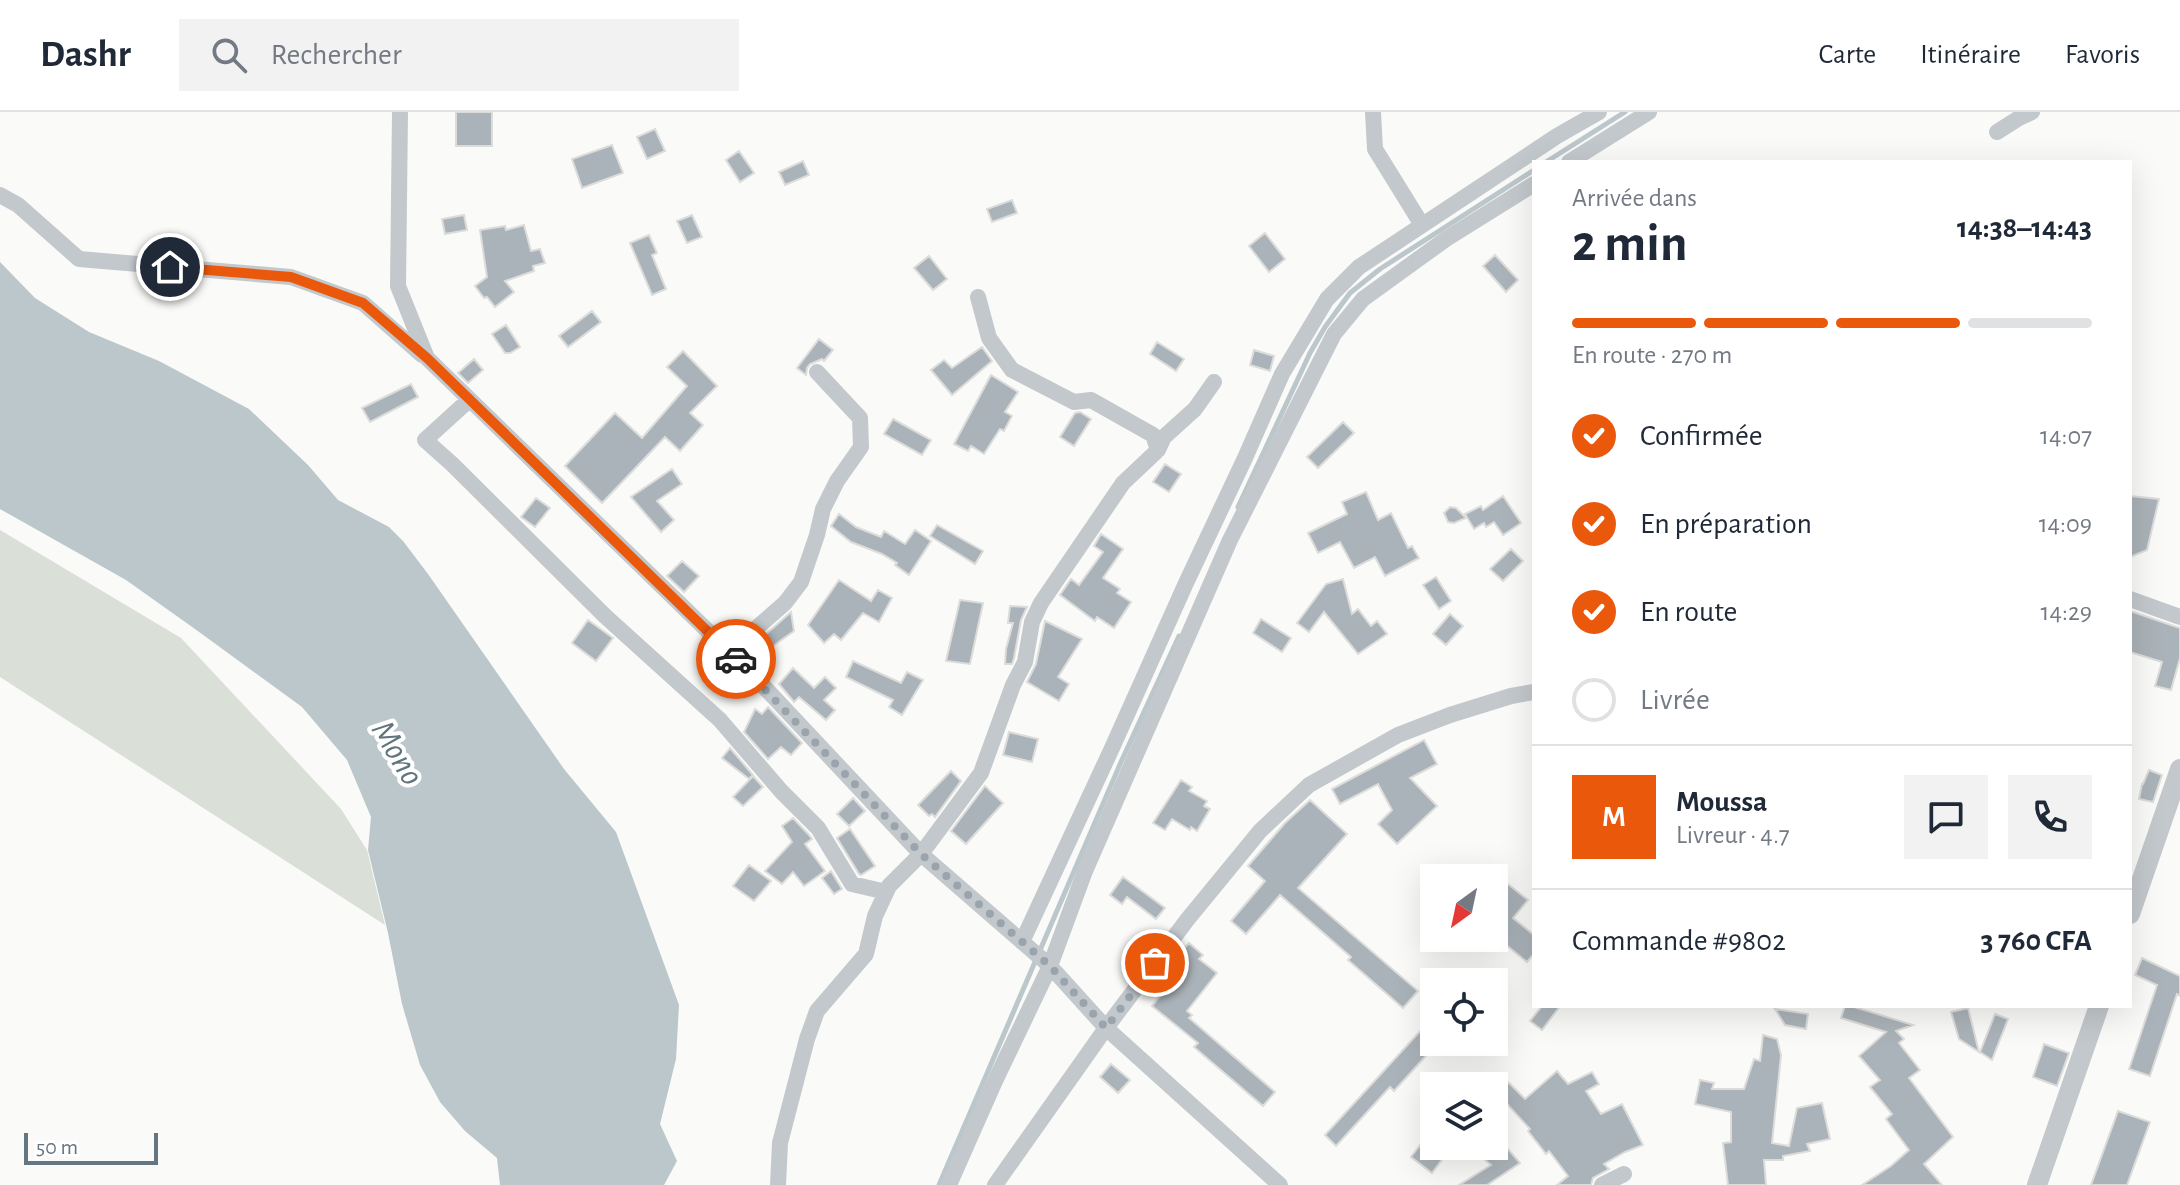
<!DOCTYPE html>
<html lang="fr">
<head>
<meta charset="utf-8">
<style>
	:root { --surface:#fff; --page:#f2f2f3; --text:#1f2937; --muted:#747a83; --line:#e0e1e3; --accent:#ea580c }
	body { margin:0; font-family:"Alegreya Sans",sans-serif; background:var(--page); color:var(--text); height:100vh; display:flex; flex-direction:column; font-size:30px; white-space:nowrap }
	* { box-sizing:border-box; margin:0 }
	p { font-size:26px; color:var(--muted) }
	.icon { flex:none; width:44px; height:44px; fill:none; stroke:currentColor; stroke-width:2; stroke-linecap:round; stroke-linejoin:round }
	.map { position:relative; flex:1; overflow:hidden }
	.drawer { position:absolute; left:1532px; top:48px; width:600px; height:848px; display:flex; flex-direction:column; background:var(--surface); border-radius:0px; box-shadow:0 8px 32px #0002 }
	.drawer>* { flex:none }
	.needle { width:52px; rotate:213deg }
	.buttons { position:absolute; left:1420px; top:752px; display:grid; gap:16px }
	.buttons a { display:grid; place-items:center; width:88px; height:88px; border-radius:0px; background:var(--surface); box-shadow:0 8px 32px #0002; font-size:40px }
	.scale { position:absolute; left:24px; bottom:20px; width:134px; box-sizing:border-box; padding-left:8px; border:4px solid #657683; border-top:0; font-size:22px; line-height:28px; white-space:nowrap; color:#657683; -webkit-text-stroke:6px #fff; paint-order:stroke }
	.pin { position:absolute; display:grid; place-items:center; width:68px; height:68px; color:#fff; margin:-34px; border:4px solid #fff; border-radius:50%; box-shadow:0 2px 8px #0007 }
	.courier { position:absolute; display:grid; place-items:center; width:80px; height:80px; margin:-40px; border:6px solid #ea580c; border-radius:50%; background:#fff; color:#222; box-shadow:0 2px 10px #0007 }
	.head em { font-style:normal; font-weight:700 }
	.head div { display:flex; flex-direction:column-reverse }
	.head { display:flex; align-items:center; justify-content:space-between; height:136px; padding:0 40px }
	h1 { font-size:52px; font-weight:700; line-height:60px }
	.bar { display:grid; grid-template-columns:repeat(4,1fr); gap:12px 8px; align-content:center; height:96px; padding:0 40px }
	.bar i { height:10px; border-radius:6px; background:var(--line) }
	.bar .selected { background:var(--accent) }
	.bar p { grid-column:span 4 }
	.line { display:flex; align-items:center; gap:20px; padding:0 40px; border-top:2px solid var(--line) }
	.line div { flex:1 }
	.round { display:grid; place-items:center; flex:none; width:84px; height:84px; border-radius:0px; background:var(--page) }
	ol { padding:0 40px; list-style:none }
	li { display:flex; align-items:center; gap:24px; height:88px }
	li p { margin-inline-start:auto }
	li .icon { padding:8px; border-radius:50%; background:var(--accent); color:#fff; stroke-width:4 }
	li:last-child { color:var(--muted) }
	li i { width:44px; height:44px; border:4px solid var(--line); border-radius:50% }
	header { display:flex; align-items:center; gap:48px; box-sizing:border-box; height:112px; padding:0 40px; background:var(--surface); border-bottom:2px solid var(--line) }
	header strong { font-size:38px }
	nav { display:flex; gap:44px; margin-inline-start:auto; font-size:28px }
	.search { width:560px; height:72px; background:var(--page); display:flex; align-items:center; gap:20px; box-sizing:border-box; padding:0 28px; border-radius:0px; color:var(--muted); font-size:30px }
	.map>svg:first-child { display:block }
	.green { fill:#dadfd7 }
	.water { fill:#bbc7cb }
	.lines { fill:none; stroke-linecap:round; stroke-linejoin:round }
	.stream { stroke:#bbc7cb; stroke-width:5 }
	.building { fill:#aab3b9; stroke:#dcdcda; stroke-width:2 }
	.minor { stroke:#c3c8cc; stroke-width:16 }
	.tertiary { stroke:#c3c8cc; stroke-width:20 }
	.done { stroke:#99a4ac; stroke-width:8; stroke-dasharray:0 14.4 }
	.route { stroke:#ea580c; stroke-width:10 }
	.labels { text-anchor:middle; dominant-baseline:central; stroke-width:8; stroke-linejoin:round; paint-order:stroke }
	.water-label { font-size:34px; font-style:italic; fill:#60757c; stroke:#fff }
</style>
</head>
<body>
<header>
<strong>Dashr</strong>
<div class="search"><svg class="icon" aria-label="search" viewBox="0 0 24 24"><circle cx="10" cy="10" r="6"/><path d="M15 15l6 6"/></svg>Rechercher</div>
<nav><a>Carte</a><a>Itinéraire</a><a>Favoris</a></nav>
</header>
<div class="map">
<svg width="2180" height="1073" viewBox="0 0 2180 1073">
	<rect width="100%" height="100%" fill="#fafaf8"/>
	<!-- green -->
	<path class="green" d="M0 418 181 526 341 697 367 738 385 813 0 565Z"/>
	<!-- water -->
	<path class="water" d="M0 150 35 186 89 220 159 249 249 297 308 353 338 388 389 415 403 429 428 462 564 657 616 720 679 893 676 947 660 1012 677 1049 664 1073H500L497 1046 465 1019 440 990 420 953 402 892 388 821 368 738 371 705 347 648 302 595 195 517 126 468 0 397Z"/>
	<g class="lines">
		<!-- stream -->
		<path class="stream" d="M1546 50 1625 0
			M1238 395 1310 241 1325 215 1350 181 1380 157 1534 58
			M939 1073 1121 650 1179 524"/>
	</g>
	<!-- building -->
	<path class="building" d="M456 0H492V34H456Z
		M655 17 665 39 647 47 637 25Z
		M612 33 623 61 582 76 572 47Z
		M739 39 754 61 740 70 726 48Z
		M803 49 809 63 785 73 779 60Z
		M1012 88 1017 101 992 110 987 97Z
		M464 103 467 118 445 122 442 107Z
		M692 103 702 125 687 131 677 109Z
		M524 113 531 139 540 137 545 151 533 154 534 159 505 169 514 180 495 195 487 185 484 186 475 174 487 165 480 118 505 114 506 118Z
		M1265 121 1285 147 1269 160 1249 134Z
		M649 123 657 141 652 143 666 177 652 183 630 131Z
		M1495 143 1518 168 1506 180 1483 154Z
		M929 144 947 167 933 178 914 156Z
		M592 199 601 210 568 235 559 224Z
		M506 213 520 235 510 241H505L492 222Z
		M819 227 833 238 824 249 822 247 810 252 807 256 806 263 797 256Z
		M1157 230 1184 247 1176 259 1150 242Z
		M982 235 992 249 952 283 931 258 944 248 952 256Z
		M1254 238 1274 244 1270 259 1250 253Z
		M683 239 717 274 690 301 703 313 680 339 665 325 602 391 565 354 615 301 642 326 687 274 667 255Z
		M474 247 483 258 468 271 458 261Z
		M991 263 1018 280 1005 300 1012 304 1004 319 1000 317 984 342 971 334 968 339 954 332Z
		M411 272 418 285 370 310 362 296Z
		M1080 300 1091 307 1074 334 1060 325 1075 301Z
		M893 307 931 328 922 343 884 322Z
		M1343 310 1354 321 1318 356 1307 345Z
		M1165 352 1181 362 1169 380 1153 370Z
		M672 357 682 372 657 389 674 408 661 420 631 385Z
		M1366 380 1378 408 1391 401 1408 436 1412 434 1419 446 1385 464 1375 445 1354 456 1340 430 1318 441 1308 421 1347 402 1342 390Z
		M1503 384 1521 411 1503 423 1494 410 1486 415 1484 411 1474 417 1465 402 1481 394 1483 398Z
		M2130 384 2159 387 2147 438 2130 445Z
		M536 386 550 396 535 415 521 405Z
		M1450 395 1456 396 1466 406 1454 411 1448 410 1444 401Z
		M839 402 856 415 881 425 884 419 905 432 915 418 931 429 909 463 895 453 897 451 882 442 851 430 831 414Z
		M937 413 983 439 975 452 930 424Z
		M1101 422 1123 437 1103 466 1120 477 1117 481 1131 490 1114 516 1097 505 1095 509 1060 483 1071 467 1079 473 1103 440 1094 434Z
		M1511 437 1523 449 1503 469 1490 457Z
		M682 449 699 464 684 480 667 464Z
		M1436 465 1451 489 1439 497 1423 473Z
		M1343 467 1352 502 1358 497 1371 514 1377 509 1387 522 1358 542 1324 500 1309 520 1297 511 1326 472Z
		M839 468 871 489 878 478 892 486 879 510 863 501 841 528 834 522 824 531 808 513Z
		M960 488 983 491 970 552 946 549Z
		M1010 494 1027 495 1021 508 1014 546 1012 552H1005L1006 537 1013 511H1008Z
		M2130 499 2180 516V546L2171 578 2155 574 2162 550 2130 540Z
		M791 500 794 519 763 541 756 531Z
		M1450 502 1463 514 1446 533 1433 522Z
		M1261 507 1291 526 1282 540 1253 521Z
		M588 508 613 526 596 549 572 531Z
		M1045 509 1082 527 1058 565 1069 572 1059 589 1027 570 1036 552Z
		M853 549 901 571 907 560 923 568 902 603 889 595 893 588 846 565Z
		M793 556 814 576 825 565 836 576 824 588 835 598 826 608 799 585 794 590 779 572Z
		M768 595 802 631 791 643 781 635 768 647 744 620 755 597 762 602Z
		M1009 620 1038 627 1032 650 1003 643Z
		M1424 628 1437 652 1410 666 1437 694 1397 732 1378 712 1392 698 1378 672 1340 692 1332 677Z
		M730 636 753 663 749 667 722 646Z
		M2149 658 2162 663 2153 690 2139 687 2142 672H2143Z
		M951 659 961 669 935 705 932 702 929 704 918 693Z
		M753 664 763 675 743 694 733 685Z
		M1181 668 1192 675 1189 679 1207 689 1204 694 1210 697 1197 719 1191 715 1190 718 1172 707 1165 718 1153 711Z
		M985 674 1003 691 966 732 951 719Z
		M853 686 865 699 849 714 837 702Z
		M1310 688 1347 722 1298 776 1418 879 1403 896 1348 848 1351 845 1280 783 1246 822 1231 809 1265 769 1248 754 1285 711Z
		M793 706 809 723 812 727 805 732 825 759 804 774 793 760 782 772 765 759 792 730 782 714Z
		M850 717 875 754 861 763 859 762 837 726Z
		M749 753 771 769 754 789 733 774Z
		M831 759 842 777 834 782 822 766Z
		M1494 761 1528 788 1513 806 1534 823V842L1527 850 1494 823Z
		M1123 765 1165 796 1156 807 1127 785 1122 792 1110 783Z
		M1189 831 1203 843 1199 847 1217 861 1187 899 1192 903 1189 906 1275 980 1263 994 1194 935 1198 931 1152 894 1173 868 1165 860Z
		M2142 846 2180 864V884L2177 882 2150 964 2129 957 2157 873 2135 863Z
		M1542 894H1560L1542 918 1530 909Z
		M1845 894H1851L1913 913 1896 919 1904 927 1899 931 1920 958 1909 966 1953 1025 1924 1052 1942 1073H1862L1891 1054 1909 1038 1886 1007 1892 1002 1870 975 1880 968 1859 944 1886 920 1841 906Z
		M1968 896 1979 940 1959 927 1951 900Z
		M1775 897 1808 902 1806 917 1785 913Z
		M1995 902 2008 907 1992 948 1980 940Z
		M1434 904V935L1394 979 1390 975 1336 1034 1325 1023Z
		M1763 923 1777 927 1781 943 1772 1031 1789 1034 1797 996 1822 991 1830 1027 1807 1032 1810 1039 1783 1044V1048H1764L1766 1073H1728L1723 1031 1731 1030V1000L1695 992 1700 968 1714 971 1712 977H1744L1754 947 1760 949Z
		M2044 932 2069 941 2057 974 2033 965Z
		M1111 952 1130 968 1118 981 1100 965Z
		M1557 959 1568 972 1592 960 1599 972 1586 979 1601 1002 1622 992 1643 1033 1625 1040 1604 1052 1609 1057 1593 1066 1591 1073H1557L1568 1064 1549 1039 1546 1042 1528 1019 1530 1017 1497 981 1508 970 1525 987Z
		M2118 999 2150 1010 2127 1073H2091Z
		M1434 1015V1034H1452L1432 1061 1411 1045Z
		M1494 1021 1520 1051 1487 1073H1459L1491 1053 1468 1034H1494Z"/>
	<g class="lines">
		<!-- minor -->
		<path class="minor" d="M400 0 398 174 427 246 752 562 921 742 1050 854 1106 916 1280 1073
			M1373 0 1375 37 1422 113
			M1997 20 2019 6 2032 0
			M1569 50 1649 0
			M0 83 18 93 79 147 291 165 363 191 422 243
			M978 185 989 226 1012 258 1074 290 1091 288 1153 323 1158 338
			M469 288 425 328 452 352 605 504 720 608 781 679 818 716 852 772 886 780
			M2130 487 2180 505
			M729 540 785 491 801 470 817 423 823 397 837 369 861 335 860 306 817 260
			M1022 830 1112 636 1186 471 1245 346 1282 262 1327 187 1359 155 1557 24 1599 0
			M778 1073 780 1031 807 927 817 899 866 842 875 804 889 774 921 742 981 661 1013 573 1025 550 1032 510 1041 491 1123 371 1158 338 1164 325 1195 297 1214 270
			M949 1073 995 969 1050 854 1085 759 1230 428 1334 222 1363 187 1446 127 1534 72
			M995 1073 1106 916 1187 808 1260 719 1309 673 1398 623 1450 603 1511 584 1534 580
			M1602 1073 1624 1062"/>
		<!-- tertiary -->
		<path class="tertiary" d="M2130 802 2180 657
			M2037 1073 2099 894"/>
	</g>
	<g class="lines">
		<!-- done -->
		<path class="done" d="M736 547 921 742 1050 854 1106 916 1155 851"/>
		<!-- route -->
		<path class="route" d="M170 155 291 165 363 191 427 246 736 547"/>
	</g>
	<g class="labels">
		<!-- water labels -->
		<g class="water-label">
			<text transform="translate(397 641) rotate(59)">Mono</text>
		</g>
	</g>
</svg>
<div class="buttons">
<a><svg class="needle" viewBox="-14 -14 28 28"><path d="M0-13l5 13h-10z" fill="#e53935"/><path d="M0 13l5-13h-10z" fill="#747a83"/></svg></a>
<a><svg class="icon" aria-label="locate" viewBox="0 0 24 24"><circle cx="12" cy="12" r="6"/><path d="M12 2v4M12 18v4M2 12h4M18 12h4"/></svg></a>
<a><svg class="icon" aria-label="layers" viewBox="0 0 24 24"><path d="M12 4l9 5-9 5-9-5zM3 14l9 5 9-5"/></svg></a>
</div>
<div class="scale">50 m</div>
<div class="pin" style="left:1155px;top:851px;background:#ea580c"><svg class="icon" aria-label="bag" viewBox="0 0 24 24"><path d="M5 8h14l-1 12H6zM9 8a3 3 0 0 1 6 0"/></svg></div>
<div class="pin" style="left:170px;top:155px;background:#1f2937"><svg class="icon" aria-label="home" viewBox="0 0 24 24"><path d="M3 11l9-7 9 7M6 9v11h12V9"/></svg></div>
<div class="courier" style="left:736px;top:547px"><svg class="icon" aria-label="car" viewBox="0 0 24 24"><path d="M5 17H2v-5l4-1 3-4h7l3 4 3 1v5h-3M9 17h6M6 11h13"/><circle cx="7" cy="17" r="2"/><circle cx="17" cy="17" r="2"/></svg></div>
<section class="drawer">
<div class="head"><div><h1>2 min</h1><p>Arrivée dans</p></div><em>14:38–14:43</em></div>
<div class="bar"><i class="selected"></i><i class="selected"></i><i class="selected"></i><i></i><p>En route · 270 m</p></div>
<ol>
<li><svg class="icon" aria-label="check" viewBox="0 0 24 24"><path d="M5 12l5 5 9-10"/></svg>Confirmée<p>14:07</p></li>
<li><svg class="icon" aria-label="check" viewBox="0 0 24 24"><path d="M5 12l5 5 9-10"/></svg>En préparation<p>14:09</p></li>
<li><svg class="icon" aria-label="check" viewBox="0 0 24 24"><path d="M5 12l5 5 9-10"/></svg>En route<p>14:29</p></li>
<li><i></i>Livrée</li>
</ol>
<div class="line" style="height:144px"><b class="round" style="background:var(--accent);color:#fff">M</b><div><b>Moussa</b><p>Livreur · 4.7</p></div><a class="round"><svg class="icon" aria-label="chat" viewBox="0 0 24 24"><path d="M4 5h16v11H9l-5 4z"/></svg></a><a class="round"><svg class="icon" aria-label="phone" viewBox="0 0 24 24"><path d="M5 4h4l2 5-3 2q2 4 5 5l2-3 5 2v4C11 20 4 13 5 4z"/></svg></a></div>
<div class="line" style="height:104px"><div>Commande #9802</div><b>3 760 CFA</b></div>
</section>
</div>
</body>
</html>
